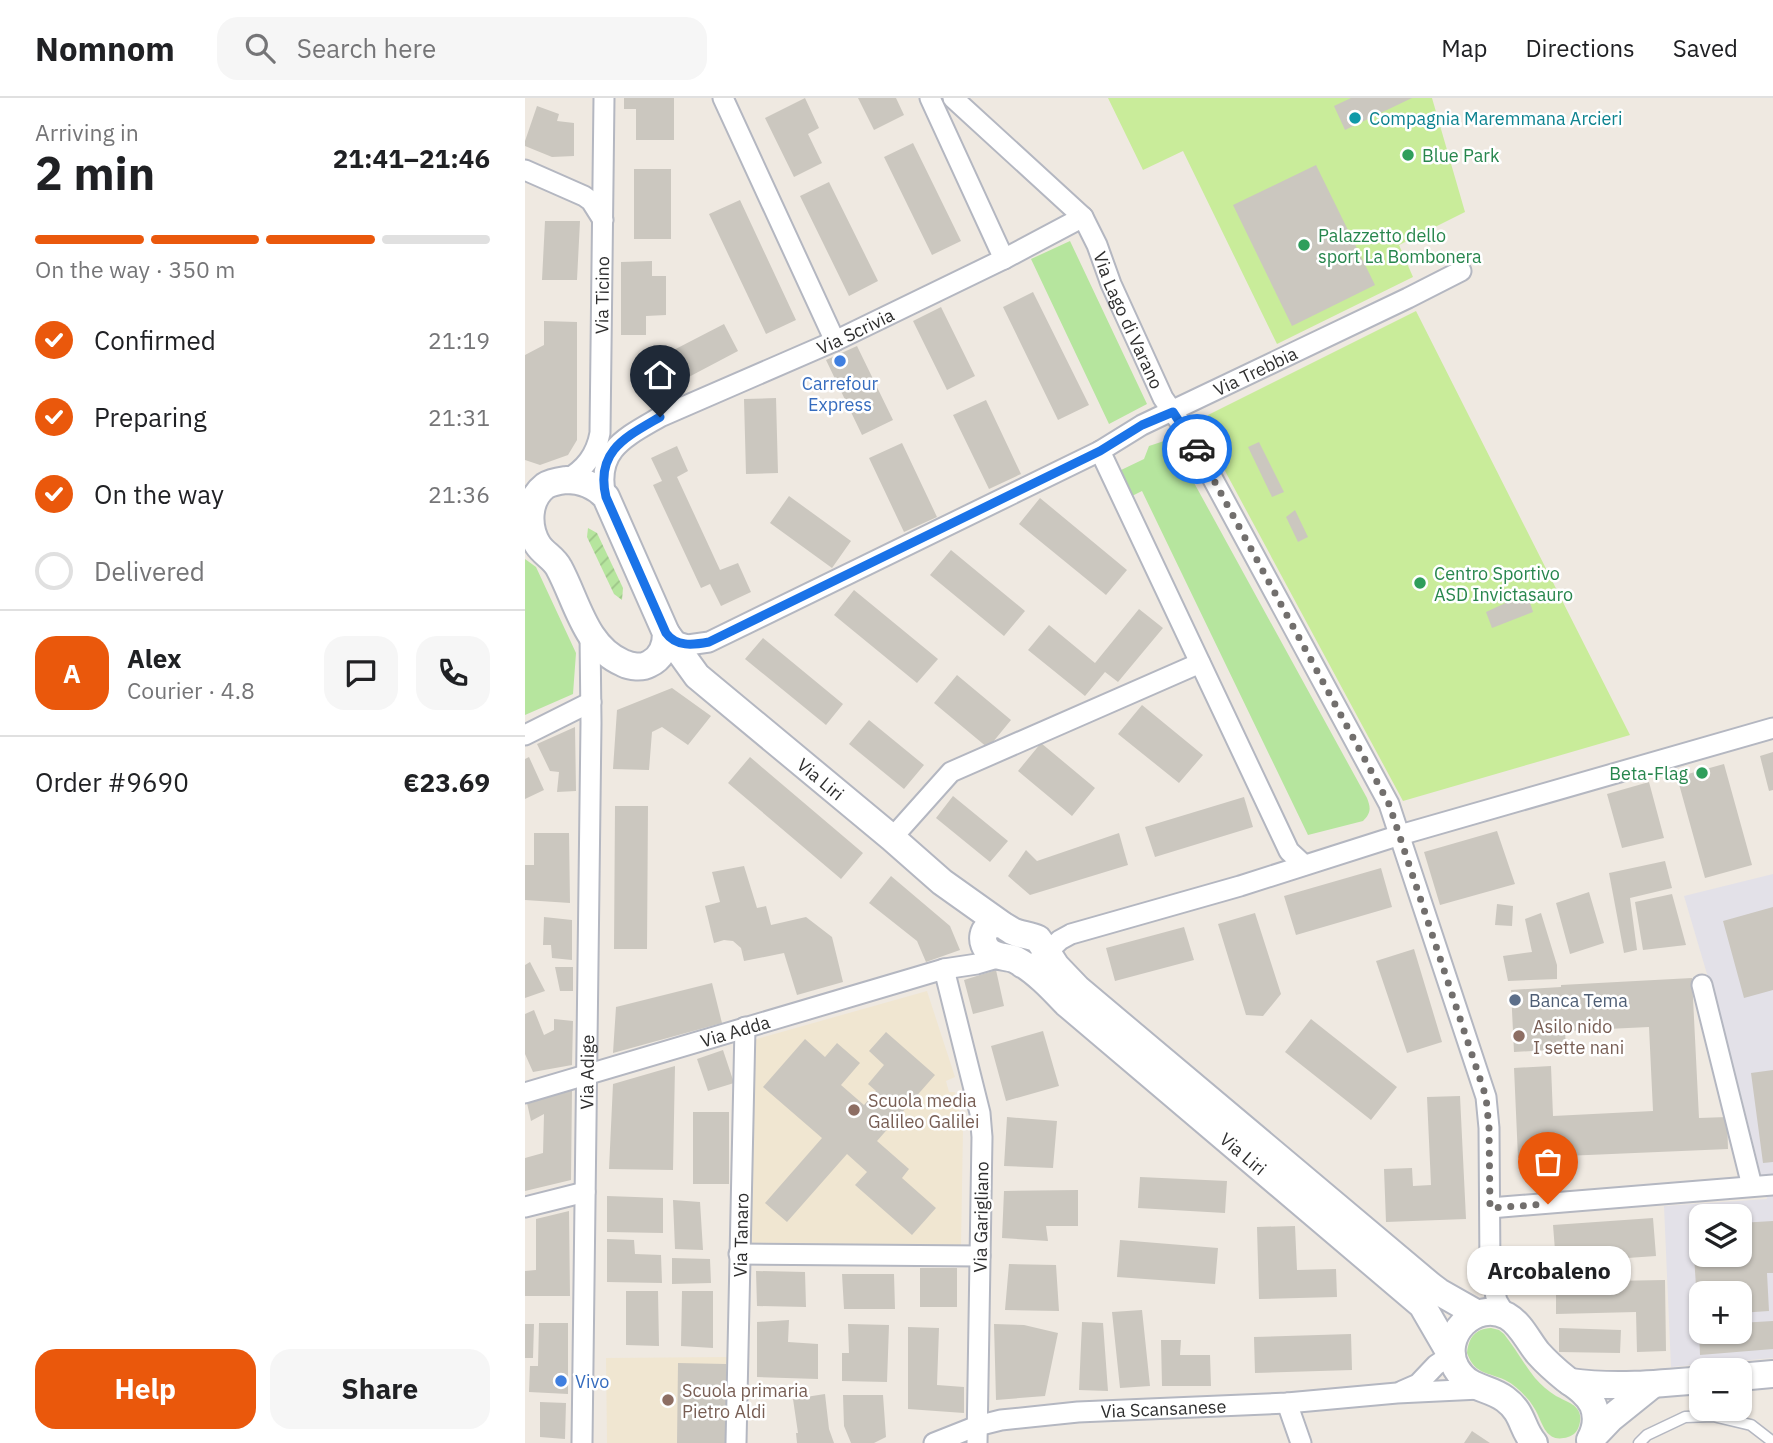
<!DOCTYPE html>
<html lang="en">
<head>
<meta charset="utf-8">
<style>
	:root { --surface:#fff; --page:#f6f6f6; --text:#202124; --muted:#757577; --line:#e0e0e0; --accent:#ea580c }
	body { margin:0; font-family:"IBM Plex Sans",sans-serif; background:var(--page); color:var(--text); height:100vh; display:flex; flex-direction:column; font-size:26px; white-space:nowrap }
	* { box-sizing:border-box; margin:0 }
	p { font-size:23px; color:var(--muted) }
	.icon { flex:none; width:38px; height:38px; fill:none; stroke:currentColor; stroke-width:2; stroke-linecap:round; stroke-linejoin:round }
	.map { position:relative; flex:1; overflow:hidden }
	.details { display:flex; flex-direction:column; background:var(--surface); width:525px }
	.details>* { flex:none }
	.tools { position:absolute; left:1164px; top:1106px; display:grid; gap:14px }
	.tools a { display:grid; place-items:center; width:63px; height:63px; border-radius:14px; background:var(--surface); box-shadow:0 2px 5px #0004; font-size:35px }
	.pin { position:absolute; display:grid; place-items:center; width:60px; height:60px; color:#fff; margin:-72px -30px; border-radius:50% 50% 50% 0; rotate:-45deg; box-shadow:0 0 7px #0007 }
	.pin .icon { rotate:45deg }
	.courier { position:absolute; display:grid; place-items:center; width:70px; height:70px; margin:-35px; border:5px solid #1a73e8; border-radius:50%; background:#fff; color:#222; box-shadow:0 2px 9px #0007 }
	.bubble { position:absolute; height:49px; border-radius:21px; background:var(--surface); box-shadow:0 2px 5px #0004; font-size:23px; font-weight:700; line-height:49px; text-align:center }
	.head em { font-style:normal; font-weight:700 }
	.head div { display:flex; flex-direction:column-reverse }
	.head { display:flex; align-items:center; justify-content:space-between; height:119px; padding:0 35px }
	h1 { font-size:46px; font-weight:700; line-height:52px }
	.bar { display:grid; grid-template-columns:repeat(4,1fr); gap:10px 7px; align-content:center; height:84px; padding:0 35px }
	.bar i { height:9px; border-radius:5px; background:var(--line) }
	.bar .on { background:var(--accent) }
	.bar p { grid-column:span 4 }
	.line { display:flex; align-items:center; gap:18px; padding:0 35px; border-top:2px solid var(--line) }
	.line div { flex:1 }
	.round { display:grid; place-items:center; flex:none; width:74px; height:74px; border-radius:21px; background:var(--page) }
	ol { padding:0 35px; list-style:none }
	li { display:flex; align-items:center; gap:21px; height:77px }
	li p { margin-inline-start:auto }
	li .icon { padding:7px; border-radius:50%; background:var(--accent); color:#fff; stroke-width:4 }
	li:last-child { color:var(--muted) }
	li i { width:38px; height:38px; border:4px solid var(--line); border-radius:50% }
	.primary-button { display:flex; gap:14px; margin-top:auto; padding:14px 35px }
	.primary-button a { flex:1; height:80px; border-radius:21px; background:var(--accent); color:#fff; font-size:28px; font-weight:700; line-height:80px; text-align:center }
	.primary-button a+a { background:var(--page); color:var(--text) }
	header { display:flex; align-items:center; gap:42px; box-sizing:border-box; height:98px; padding:0 35px; background:var(--surface); border-bottom:2px solid var(--line) }
	header strong { font-size:33px }
	nav { display:flex; gap:38px; margin-inline-start:auto; font-size:24px }
	.search { width:490px; height:63px; background:var(--page); display:flex; align-items:center; gap:18px; box-sizing:border-box; padding:0 24px; border-radius:21px; color:var(--muted); font-size:26px }
	main { display:flex; flex:1; min-height:0 }
	.map>svg:first-child { display:block }
	.industrial { fill:#e3e1e8; fill-rule:evenodd }
	.education { fill:#f0e6d1 }
	.grass { fill:#b6e59e }
	.garden { fill:url(#garden-furrows) }
	.pitch { fill:#c9ec9a }
	.building { fill:#cbc7bf }
	.lines { fill:none; stroke-linecap:round; stroke-linejoin:round }
	.service-casing { stroke:#b4b7c1; stroke-width:13 }
	.minor-casing { stroke:#b4b7c1; stroke-width:23 }
	.secondary-casing { stroke:#b4b7c1; stroke-width:30 }
	.service { stroke:#fff; stroke-width:10 }
	.minor { stroke:#fff; stroke-width:19 }
	.secondary { stroke:#fff; stroke-width:26 }
	.done { stroke:#726f6d; stroke-width:7; stroke-dasharray:0 12.6 }
	.route { stroke:#1a73e8; stroke-width:9 }
	.culture-dot { fill:#0f9aa8; stroke:#fff; stroke-width:2.5 }
	.leisure-dot { fill:#2e9e5b; stroke:#fff; stroke-width:2.5 }
	.shop-dot { fill:#3f7fe0; stroke:#fff; stroke-width:2.5 }
	.service-dot { fill:#5c6f8a; stroke:#fff; stroke-width:2.5 }
	.education-dot { fill:#8d6e63; stroke:#fff; stroke-width:2.5 }
	.labels { text-anchor:middle; dominant-baseline:central; stroke-width:5; stroke-linejoin:round; paint-order:stroke }
	.culture-label { font-size:18px; fill:#0d838f; stroke:#fff; text-anchor:start }
	.leisure-label { font-size:18px; fill:#27864d; stroke:#fff; text-anchor:start }
	.street-label { font-size:18px; fill:#2e2e2e; stroke:#fff }
	.shop-label { font-size:18px; fill:#366cbe; stroke:#fff }
	.service-label { font-size:18px; fill:#4e5e75; stroke:#fff; text-anchor:start }
	.education-label { font-size:18px; fill:#785e54; stroke:#fff; text-anchor:start }
</style>
</head>
<body>
<header>
<strong>Nomnom</strong>
<div class="search"><svg class="icon" aria-label="search" viewBox="0 0 24 24"><circle cx="10" cy="10" r="6"/><path d="M15 15l6 6"/></svg>Search here</div>
<nav><a>Map</a><a>Directions</a><a>Saved</a></nav>
</header>
<main>
<section class="details">
<div class="head"><div><h1>2 min</h1><p>Arriving in</p></div><em>21:41–21:46</em></div>
<div class="bar"><i class="on"></i><i class="on"></i><i class="on"></i><i></i><p>On the way · 350 m</p></div>
<ol>
<li><svg class="icon" aria-label="check" viewBox="0 0 24 24"><path d="M5 12l5 5 9-10"/></svg>Confirmed<p>21:19</p></li>
<li><svg class="icon" aria-label="check" viewBox="0 0 24 24"><path d="M5 12l5 5 9-10"/></svg>Preparing<p>21:31</p></li>
<li><svg class="icon" aria-label="check" viewBox="0 0 24 24"><path d="M5 12l5 5 9-10"/></svg>On the way<p>21:36</p></li>
<li><i></i>Delivered</li>
</ol>
<div class="line" style="height:126px"><b class="round" style="background:var(--accent);color:#fff">A</b><div><b>Alex</b><p>Courier · 4.8</p></div><a class="round"><svg class="icon" aria-label="chat" viewBox="0 0 24 24"><path d="M4 5h16v11H9l-5 4z"/></svg></a><a class="round"><svg class="icon" aria-label="phone" viewBox="0 0 24 24"><path d="M5 4h4l2 5-3 2q2 4 5 5l2-3 5 2v4C11 20 4 13 5 4z"/></svg></a></div>
<div class="line" style="height:91px"><div>Order #9690</div><b>€23.69</b></div>
<div class="primary-button"><a>Help</a><a>Share</a></div>
</section>
<div class="map">
<svg width="1248" height="1345" viewBox="0 0 1248 1345">
	<defs>
		<pattern id="garden-furrows" width="10" height="10" patternUnits="userSpaceOnUse" patternTransform="scale(1.75)"><rect width="10" height="10" fill="#b6e59e"/><path d="M-1 1l2-2M0 10L10 0M9 11l2-2" fill="none" stroke="#9dc588"/></pattern>
	</defs>
	<rect width="100%" height="100%" fill="#efe9e1"/>
	<!-- industrial -->
	<path class="industrial" d="M1248 776V1260L1146 1269 1139 1108 1242 1101 1205 954 1159 798ZM1176 1118H1214V1157H1176ZM1176 1195H1214V1234H1176Z"/>
	<!-- education -->
	<path class="education" d="M402 893 430 979 421 983 424 994H430L438 1030 436 1149 220 1148 228 942Z
		M206 1259 204 1345H82L81 1260Z"/>
	<!-- grass -->
	<path class="grass" d="M545 143 622 306 584 326 506 161Z
		M645 341 842 700C846 710 846 715 838 723L783 737 617 393 605 399 594 373 619 361 624 348Z
		M0 461 11 469 51 555 48 596 0 617Z
		M966 1230 974 1232 979 1236C990 1250 999 1266 1010 1280 1016 1287 1023 1293 1031 1298 1044 1305 1060 1308 1054 1328 1052 1334 1049 1337 1043 1339 1024 1345 1019 1331 1013 1317 1010 1311 1006 1304 1001 1299 995 1292 988 1286 980 1282 963 1274 950 1277 942 1255 944 1239 950 1231 966 1230Z"/>
	<!-- garden -->
	<path class="garden" d="M63 430 72 435 98 490 97 502 89 496 62 439Z"/>
	<!-- pitch -->
	<path class="pitch" d="M583 0H907L940 114 874 147 888 179 752 246 658 53 618 72Z
		M891 213 1105 637 878 703 679 334 683 317Z"/>
	<!-- building -->
	<path class="building" d="M99 0H149V42H111V11H99Z
		M280 0 294 30 283 36 297 65 269 79 240 20Z
		M333 0H371L379 17 349 32Z
		M826 0H887L820 32 809 8Z
		M12 8 34 16 32 23 49 25V58L27 59 0 48V43Z
		M388 45 436 143 407 157 359 59Z
		M791 67 850 187 767 228 708 107Z
		M109 71H146V141H109Z
		M304 84 353 183 324 198 275 98Z
		M215 102 271 222 241 236 184 116Z
		M20 123H55L52 182H17Z
		M127 163V178H141V217L121 218V237H96V164Z
		M508 194 564 307 533 322 478 209Z
		M416 209 450 278 422 292 388 223Z
		M19 223 52 224V342L43 357 15 367 0 362V257L19 247Z
		M199 226 213 253 122 301 108 273Z
		M332 248 368 322 337 337 301 262Z
		M251 300 253 375 221 376 219 301Z
		M461 302 496 376 464 391 428 317Z
		M734 344 759 394 747 399 723 349Z
		M377 345 412 419 379 434 344 360Z
		M152 348 163 373 152 379 195 472 213 465 226 494 196 508 185 486 176 490 128 387 137 383 126 360Z
		M264 398 326 443 307 470 245 425Z
		M515 400 602 472 581 497 494 426Z
		M770 412 783 439 773 444 761 419Z
		M426 452 500 513 479 538 405 477Z
		M329 492 413 561 392 585 309 517Z
		M1002 495 1008 514 967 530 961 514Z
		M614 511 638 530 593 584 580 574 560 598 503 552 524 527 570 565Z
		M238 540 318 606 301 627 220 561Z
		M432 577 486 622 463 650 409 605Z
		M147 590 186 618 163 647 137 629 127 634 124 672 88 671 92 612Z
		M617 607 678 657 654 685 593 636Z
		M344 622 399 667 379 691 324 646Z
		M50 629 51 693 32 694 34 674 25 673 12 646Z
		M516 645 570 690 547 718 493 673Z
		M1248 654V692L1244 693 1235 658Z
		M4 659 19 692 0 701V661Z
		M225 659 338 755 316 781 203 685Z
		M1199 666 1227 767 1180 780 1152 679Z
		M1124 684 1139 740 1097 750 1082 696Z
		M428 698 483 743 465 764 411 720Z
		M719 699 728 729 630 759 620 729Z
		M90 708H123L122 851H89Z
		M972 733 990 786 915 807 899 754Z
		M9 735H44L45 805 0 802V767H9Z
		M594 735 603 767 505 797 483 778 501 752 512 763Z
		M1140 763 1147 790 1105 800 1112 852 1099 855 1084 775Z
		M219 768 232 810 241 808 246 827 281 819 307 839 318 884 272 897 259 855 219 863 216 850 208 843 199 842 189 845 180 808 195 804 187 774Z
		M856 770 867 809 771 837 759 798Z
		M366 778 425 828 435 852 401 864 392 843 344 805Z
		M1064 794 1079 845 1045 856 1031 805Z
		M1147 796 1161 847 1118 852 1110 804Z
		M972 806 988 808 987 828 970 827Z
		M1248 809V892L1219 900 1198 823Z
		M730 815 756 896 738 918 721 917 693 826Z
		M1016 815 1032 867V881L983 883 978 858 1007 854 1000 821Z
		M19 819 47 822V862L27 860 26 847H18Z
		M659 829 669 862 590 883 581 850Z
		M889 851 917 944 882 955 851 863Z
		M5 864 20 893 0 900V867Z
		M30 869H48V893H35Z
		M471 872 479 908 448 916 439 882Z
		M1167 880 1174 1020 1202 1019 1203 1051 993 1060 989 970 1026 968 1028 1018 1128 1013 1124 929 1040 933 1041 951 989 954 986 892 1036 889V887Z
		M187 885 197 925 88 955 91 909Z
		M9 912 19 937 29 932V921L48 923 47 967 8 974 0 956V916Z
		M786 921 872 989 846 1022 760 954Z
		M518 933 534 988 481 1003 466 948Z
		M361 934 410 977 352 1043 384 1071 377 1080 411 1110 387 1137 330 1087 342 1074 322 1056 262 1124 240 1105 297 1040 238 989 280 941 300 959 312 945 335 965 316 987 339 1007 351 993 343 986 359 967 344 953Z
		M198 952 209 985 183 993 172 961Z
		M150 968 148 1072 84 1071 88 986Z
		M1248 972V1064L1238 1065 1226 975Z
		M47 992 46 1082 0 1093V1060L18 1055 19 1016 6 1023 2 1005Z
		M935 998 941 1121 861 1124 859 1071 887 1070 888 1088 906 1087 902 999Z
		M168 1014H204V1086H168Z
		M482 1019 532 1023 528 1070 479 1068Z
		M615 1079 702 1083 700 1115 613 1110Z
		M553 1092V1128H521L523 1143 477 1140 479 1093Z
		M82 1098 138 1100V1135L82 1134Z
		M148 1102 175 1104 178 1152 150 1151Z
		M44 1113 45 1198H0V1173L11 1172V1121Z
		M1128 1120 1131 1158 1031 1165 1028 1127Z
		M1248 1123V1175H1242L1244 1213 1214 1215V1195H1176V1217L1173 1218 1167 1128H1176V1157H1214V1125Z
		M770 1128 772 1172 811 1171 812 1199 734 1201 732 1129Z
		M82 1141 109 1142 110 1156 136 1157 137 1185 82 1184Z
		M595 1142 693 1150 690 1186 592 1179Z
		M147 1160 185 1161 186 1185 147 1186Z
		M484 1166 531 1167 534 1213 480 1212Z
		M395 1170H432V1209H395Z
		M231 1173 280 1174 281 1209 232 1208Z
		M317 1176H369L370 1211H319Z
		M1140 1182 1141 1253 1112 1254 1111 1214 1031 1216V1184Z
		M101 1193H133L134 1248 101 1247Z
		M157 1193H188V1250L156 1248Z
		M617 1212 625 1288 595 1290 587 1214Z
		M264 1222 263 1244 293 1246V1281L232 1279V1224Z
		M1248 1223V1251L1175 1257 1174 1234H1214V1225Z
		M557 1224 578 1225 583 1293 554 1292Z
		M14 1225H43V1296L4 1294 5 1268H13Z
		M0 1226H9L8 1260H0Z
		M323 1226 364 1227 362 1284 317 1283V1255H324Z
		M469 1226 499 1227 533 1235 520 1298 471 1302Z
		M383 1229 414 1230 412 1287 439 1289V1315L383 1311Z
		M1034 1230 1096 1232 1095 1255 1034 1254Z
		M826 1236 827 1272 730 1275 729 1239Z
		M636 1242H656L655 1257H685L686 1288H637Z
		M153 1265 201 1266V1345H152Z
		M300 1296 304 1331 309 1345H272L271 1335H273L268 1301Z
		M318 1297H358L361 1339 349 1345H326L319 1328Z
		M15 1304 41 1305 40 1341 15 1339Z
		M947 1333 965 1345H939Z"/>
	<g class="lines">
		<!-- service casing -->
		<g class="service-casing">
			<path id="service" d="M1114 1345 1122 1337 1160 1319 1188 1318 1226 1327 1248 1344"/>
		</g>
		<!-- minor casing -->
		<g class="minor-casing">
			<g id="minor">
				<path d="M198 0 310 243"/>
				<path d="M405 0 479 161"/>
				<path id="s1" d="M428 0 558 119 572 147 586 186 638 300 664 337 864 706 961 999 964 1030 965 1173 972 1203 981 1218"/>
				<path d="M0 72 59 98 66 103 78 122"/>
				<path d="M575 353 764 753 779 767"/>
				<path id="s2" d="M41 382C60 371 71 357 75 335L79 0"/>
				<path id="s3" d="M81 399C70 352 101 339 135 319L310 243 479 161 558 119"/>
				<path id="s4" d="M146 542 163 547 184 544 575 353 617 327 883 200 936 173"/>
				<path d="M0 637 66 604"/>
				<path d="M367 740 426 674 675 565"/>
				<path d="M522 854 535 842 546 836 715 788 875 737 1248 630"/>
				<path d="M419 871 455 1015 457 1039 452 1345"/>
				<path d="M1177 887 1227 1088"/>
				<path id="s5" d="M0 995 419 871 452 866 476 859"/>
				<path d="M0 1109 60 1094"/>
				<path d="M965 1110 1248 1087"/>
				<path d="M214 1156 455 1158"/>
				<path d="M877 1293 893 1286 911 1267 926 1257"/>
				<path d="M762 1305 776 1345"/>
				<path id="s6" d="M57 1345 66 625 65 535"/>
				<path id="s7" d="M211 1345 220 929"/>
				<path id="s8" d="M409 1345 452 1328 476 1322 553 1314 762 1305 872 1295 955 1291"/>
			</g>
		</g>
		<!-- secondary casing -->
		<g class="secondary-casing">
			<g id="secondary">
				<path d="M41 382C57 382 70 387 81 399L141 535C141 548 137 560 124 566 117 570 106 569 98 565 60 549 52 503 34 470 29 460 19 456 13 447 2 429 2 402 20 388 26 384 34 383 41 382Z"/>
				<path id="s9" d="M141 535 172 578 367 740 417 784 476 826"/>
				<path d="M522 854 531 868 553 891 906 1188 914 1194 951 1215"/>
				<path id="s10" d="M497 866C509 872 519 867 522 854L513 841C505 837 495 837 487 833 482 830 478 826 472 826 456 827 454 846 465 854 473 860 483 858 491 862 510 872 527 890 541 905L897 1207 926 1257"/>
				<path d="M1214 1279 1248 1276"/>
				<path d="M1045 1284C1089 1290 1132 1286 1176 1282"/>
				<path d="M1066 1341 1086 1320 1127 1287"/>
				<path d="M1009 1345C996 1330 999 1315 980 1301 962 1288 944 1292 931 1270 914 1238 950 1201 982 1218 996 1226 1003 1243 1013 1255 1022 1265 1031 1273 1041 1281 1051 1288 1062 1295 1068 1307 1073 1319 1071 1331 1065 1342"/>
			</g>
		</g>
		<!-- service -->
		<use href="#service" class="service"/>
		<!-- minor -->
		<use href="#minor" class="minor"/>
		<!-- secondary -->
		<use href="#secondary" class="secondary"/>
	</g>
	<g class="lines">
		<!-- done -->
		<path class="done" d="M672 351 864 706 961 999 964 1030 965 1110 1023 1106"/>
		<!-- route -->
		<path class="route" d="M135 319C101 339 70 353 81 399L141 535C151 549 168 547 184 544L575 353 617 327 648 314 672 351"/>
	</g>
	<!-- markers -->
	<circle class="culture-dot" cx="830" cy="20" r="7"/>
	<g class="leisure-dot">
		<circle cx="883" cy="57" r="7"/>
		<circle cx="779" cy="147" r="7"/>
		<circle cx="895" cy="485" r="7"/>
		<circle cx="1177" cy="675" r="7"/>
	</g>
	<g class="shop-dot">
		<circle cx="315" cy="263" r="7"/>
		<circle cx="36" cy="1283" r="7"/>
	</g>
	<circle class="service-dot" cx="990" cy="902" r="7"/>
	<g class="education-dot">
		<circle cx="994" cy="938" r="7"/>
		<circle cx="329" cy="1012" r="7"/>
		<circle cx="143" cy="1302" r="7"/>
	</g>
	<g class="labels">
		<!-- culture labels -->
		<g class="culture-label">
			<text x="844" y="20">Compagnia Maremmana Arcieri</text>
		</g>
		<!-- leisure labels -->
		<g class="leisure-label">
			<text x="897" y="57">Blue Park</text>
			<text x="793" y="137">Palazzetto dello<tspan x="793" dy="21">sport La Bombonera</tspan></text>
			<text x="909" y="475">Centro Sportivo<tspan x="909" dy="21">ASD Invictasauro</tspan></text>
			<text x="1163" y="675" text-anchor="end">Beta-Flag</text>
		</g>
		<!-- street labels -->
		<g class="street-label">
			<text stroke="none"><textPath href="#s2" startOffset="198">Via Ticino</textPath></text>
			<text stroke="none"><textPath href="#s1" startOffset="289">Via Lago di Varano</textPath></text>
			<text stroke="none"><textPath href="#s3" startOffset="320">Via Scrivia</textPath></text>
			<text stroke="none"><textPath href="#s4" startOffset="649">Via Trebbia</textPath></text>
			<text stroke="none"><textPath href="#s9" startOffset="214">Via Liri</textPath></text>
			<text stroke="none"><textPath href="#s5" startOffset="219">Via Adda</textPath></text>
			<text stroke="none"><textPath href="#s6" startOffset="371">Via Adige</textPath></text>
			<text stroke="none"><textPath href="#s10" startOffset="457">Via Liri</textPath></text>
			<text transform="translate(456 1119) rotate(-89)">Via Garigliano</text>
			<text stroke="none"><textPath href="#s7" startOffset="208">Via Tanaro</textPath></text>
			<text stroke="none"><textPath href="#s8" startOffset="234">Via Scansanese</textPath></text>
		</g>
		<!-- shop labels -->
		<g class="shop-label">
			<text x="315" y="285">Carrefour<tspan x="315" dy="21">Express</tspan></text>
			<text x="50" y="1283" text-anchor="start">Vivo</text>
		</g>
		<!-- service labels -->
		<g class="service-label">
			<text x="1004" y="902">Banca Tema</text>
		</g>
		<!-- education labels -->
		<g class="education-label">
			<text x="1008" y="928">Asilo nido<tspan x="1008" dy="21">I sette nani</tspan></text>
			<text x="343" y="1002">Scuola media<tspan x="343" dy="21">Galileo Galilei</tspan></text>
			<text x="157" y="1292">Scuola primaria<tspan x="157" dy="21">Pietro Aldi</tspan></text>
		</g>
	</g>
</svg>
<div class="tools">
<a><svg class="icon" aria-label="layers" viewBox="0 0 24 24"><path d="M12 4l9 5-9 5-9-5zM3 14l9 5 9-5"/></svg></a>
<a>+</a>
<a>−</a>
</div>
<div class="pin" style="left:1023px;top:1106px;background:#ea580c"><svg class="icon" aria-label="bag" viewBox="0 0 24 24"><path d="M5 8h14l-1 12H6zM9 8a3 3 0 0 1 6 0"/></svg></div>
<div class="pin" style="left:135px;top:319px;background:#1f2937"><svg class="icon" aria-label="home" viewBox="0 0 24 24"><path d="M3 11l9-7 9 7M6 9v11h12V9"/></svg></div>
<div class="courier" style="left:672px;top:351px"><svg class="icon" aria-label="car" viewBox="0 0 24 24"><path d="M5 17H2v-5l4-1 3-4h7l3 4 3 1v5h-3M9 17h6M6 11h13"/><circle cx="7" cy="17" r="2"/><circle cx="17" cy="17" r="2"/></svg></div>
<div class="bubble" style="left:942px;top:1148px;width:164px">Arcobaleno</div>
</div>
</main>
</body>
</html>
